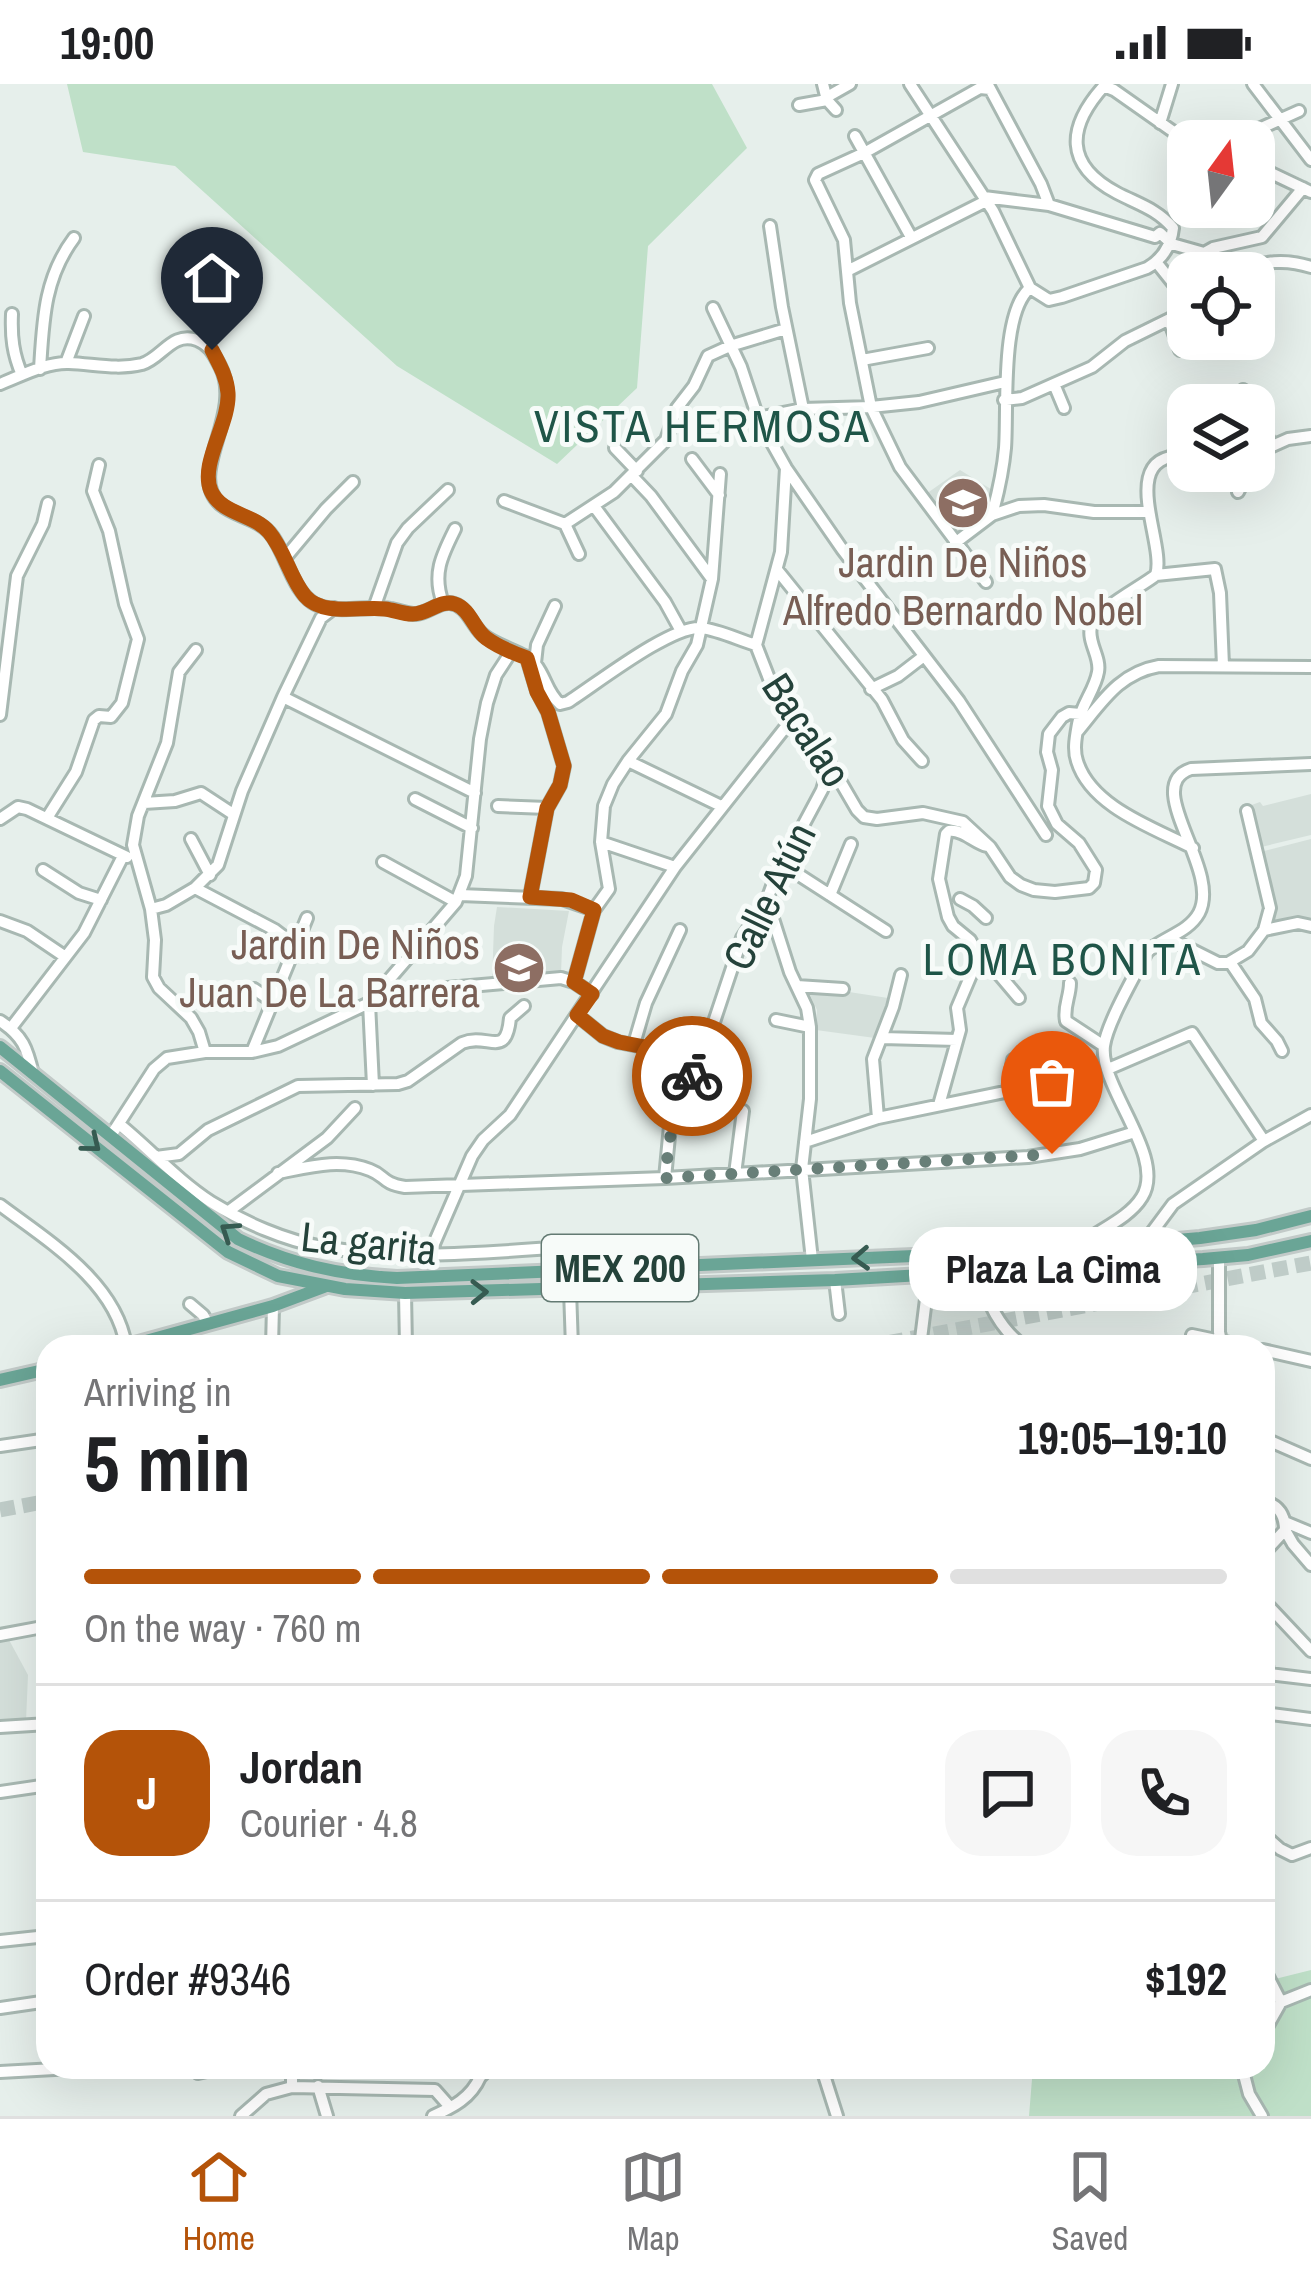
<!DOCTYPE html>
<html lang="en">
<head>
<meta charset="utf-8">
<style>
	:root { --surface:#fff; --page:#f6f6f6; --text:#202124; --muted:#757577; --line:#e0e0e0; --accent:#b45309 }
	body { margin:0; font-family:"Archivo Narrow",sans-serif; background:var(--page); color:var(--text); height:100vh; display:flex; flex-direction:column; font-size:45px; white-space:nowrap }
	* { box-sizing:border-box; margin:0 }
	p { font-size:39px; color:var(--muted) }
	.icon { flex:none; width:66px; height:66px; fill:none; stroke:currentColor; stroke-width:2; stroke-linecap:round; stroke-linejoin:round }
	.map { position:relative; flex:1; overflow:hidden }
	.sheet { position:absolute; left:36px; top:1251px; width:1239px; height:744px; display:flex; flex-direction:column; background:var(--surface); border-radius:36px; box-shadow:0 12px 48px #0002 }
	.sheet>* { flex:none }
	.needle { width:78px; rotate:15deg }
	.tools { position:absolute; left:1167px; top:36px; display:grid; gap:24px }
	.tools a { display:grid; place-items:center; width:108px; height:108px; border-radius:24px; background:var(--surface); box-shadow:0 12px 48px #0002; font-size:60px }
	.pin { position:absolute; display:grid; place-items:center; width:102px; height:102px; color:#fff; margin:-123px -51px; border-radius:50% 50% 50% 0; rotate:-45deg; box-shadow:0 0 12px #0007 }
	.pin .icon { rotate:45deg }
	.courier { position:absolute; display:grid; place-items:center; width:120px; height:120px; margin:-60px; border:9px solid #b45309; border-radius:50%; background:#fff; color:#222; box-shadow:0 3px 15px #0007 }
	.bubble { position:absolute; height:84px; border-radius:36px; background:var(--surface); box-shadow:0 12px 48px #0002; font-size:39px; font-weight:700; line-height:84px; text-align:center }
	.overview em { font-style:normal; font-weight:700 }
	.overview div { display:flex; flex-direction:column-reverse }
	.overview { display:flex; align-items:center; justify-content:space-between; height:204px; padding:0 48px }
	h1 { font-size:78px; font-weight:700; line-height:90px }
	.bar { display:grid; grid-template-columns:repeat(4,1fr); gap:18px 12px; align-content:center; height:144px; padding:0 48px }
	.bar i { height:15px; border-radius:9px; background:var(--line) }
	.bar .current { background:var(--accent) }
	.bar p { grid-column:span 4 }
	.line { display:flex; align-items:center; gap:30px; padding:0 48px; border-top:3px solid var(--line) }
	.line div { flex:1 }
	.round { display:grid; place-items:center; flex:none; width:126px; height:126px; border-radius:36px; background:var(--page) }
	.status { display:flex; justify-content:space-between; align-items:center; height:84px; padding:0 60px; background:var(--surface); direction:ltr }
	.status svg { height:33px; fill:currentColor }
	.dock { display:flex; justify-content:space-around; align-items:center; height:168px; border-top:3px solid var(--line); background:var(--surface); font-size:33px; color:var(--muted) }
	.dock a { display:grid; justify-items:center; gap:6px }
	.dock .current { color:var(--accent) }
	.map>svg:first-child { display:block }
	.built { fill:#d4dfda }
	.green { fill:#bfe0c8 }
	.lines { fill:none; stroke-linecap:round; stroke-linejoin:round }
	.highway-tunnel { stroke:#bfccc8; stroke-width:15; stroke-dasharray:15 8; stroke-linecap:butt }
	.minor-casing { stroke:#a8b8b2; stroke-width:16 }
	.major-casing { stroke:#c2cac8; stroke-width:18 }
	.minor { stroke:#fff; stroke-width:10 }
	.major { stroke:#6aa596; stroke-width:12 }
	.oneway { stroke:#365b51 }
	.done { stroke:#687f78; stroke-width:12; stroke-dasharray:0 21.6 }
	.route { stroke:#b45309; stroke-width:15 }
	.labels { text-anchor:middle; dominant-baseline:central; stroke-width:10; stroke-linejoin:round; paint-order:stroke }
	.shield { fill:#f7fbf9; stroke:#637a73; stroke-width:3 }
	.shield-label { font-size:39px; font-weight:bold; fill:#24423a }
	.education-label { font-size:42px; fill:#785e54; stroke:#f7fbf9 }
	.street-label { font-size:42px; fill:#24423a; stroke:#f7fbf9 }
	.neighbourhood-label { font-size:45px; letter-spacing:3px; fill:#1f5548; stroke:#f7fbf9 }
</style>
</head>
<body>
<div class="status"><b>19:00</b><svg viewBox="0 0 49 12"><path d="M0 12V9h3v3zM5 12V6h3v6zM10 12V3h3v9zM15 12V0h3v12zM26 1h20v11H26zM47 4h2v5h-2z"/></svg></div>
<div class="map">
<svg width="1311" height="2032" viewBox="0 0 1311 2032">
	<rect width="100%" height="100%" fill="#e6efeb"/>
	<!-- built -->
	<path class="built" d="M960 386 994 407 990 429 961 451 926 410Z
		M1311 710V751L1257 764 1246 723 1260 718 1263 722Z
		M1311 755V840L1267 844 1260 768Z
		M497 823 569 827 562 863 561 890 492 898 494 842Z
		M807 905 836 906 888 914 889 929 875 954 816 946 817 926Z
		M932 1201H973L1010 1263H921Z
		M8 1554 28 1591 26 1638 0 1639V1556Z"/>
	<!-- green -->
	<path class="green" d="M67 0H712L747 64 648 162 637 304 557 380 397 282 175 82 83 68Z
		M1311 1886V2032H1029L1033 1983H1263V1898Z"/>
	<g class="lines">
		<!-- highway-tunnel -->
		<path class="highway-tunnel" d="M866 1263 1311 1179
			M0 1426 48 1417"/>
		<!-- minor casing -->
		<g class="minor-casing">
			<path id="minor" d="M823 0 827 16 836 26
				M910 0 993 127 1030 204
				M1253 0 1311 76
				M988 1 1041 100 1049 121
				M1104 2 1114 6 1188 58
				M827 13 850 0
				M799 21 827 16
				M1160 39 1172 0
				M1250 49 1299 27
				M855 52 911 153
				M1254 81 1311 108
				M984 113 1049 121 1155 153 1160 149 1172 160 1204 169 1237 189
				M770 142 782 223 803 325
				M1204 169 1213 164 1262 153 1303 104
				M1157 179 1188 218
				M847 187 986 117
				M1240 189C1261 176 1287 175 1311 183
				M1030 204 1049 216 1062 213 1147 184C1163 175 1171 162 1173 144 1157 125 1138 120 1117 109 1064 81 1067 43 1104 2
				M713 224 741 283 758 334 786 384 842 465 959 617 1046 751
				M12 230C11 253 13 270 22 291
				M1169 236 1180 266
				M862 276 928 264
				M66 279 84 232
				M40 285C43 237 44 194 74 154
				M0 300C21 292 46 278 69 279 94 280 117 286 142 280 162 274 172 247 197 256 210 261 214 271 220 282 245 329 186 390 220 420 237 434 260 434 273 453 287 473 294 511 317 521 339 530 367 521 390 525 399 526 407 530 416 530 429 529 438 518 450 519 467 521 471 540 482 550 496 563 526 568 536 581 546 594 547 609 560 620L568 618C595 601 671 541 701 544 719 546 739 556 756 561
				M1054 300 1064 324
				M1243 306 1251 321
				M1004 316 1022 314 1092 283 1125 257 1188 226
				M1254 326 1272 362
				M758 334 803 325 871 323 919 318 1005 298
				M615 364 637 387
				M1254 370 1288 355 1311 352
				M1188 372C1113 367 1167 459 1156 491 1141 503 1095 526 1091 543 1087 558 1101 573 1098 588 1095 606 1081 621 1078 640 1076 652 1073 665 1077 677 1091 723 1154 744 1193 764
				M692 375 719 411
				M786 384 781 468 756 561 777 615 822 666 857 726 864 733 877 735 923 729 963 738 990 763 1010 793 1021 801 1034 806 1055 808 1089 804 1094 799 1096 786 1079 759 1057 740 1048 722 1052 686 1047 668 1049 650 1062 633 1069 629 1080 630
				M632 392 651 412 712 495
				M1238 408 1244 396 1242 387
				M504 417 565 440 614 408 666 356 677 324 694 302 708 272 730 262 786 245
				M594 422 665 518 681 547
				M992 431 1019 422 1044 421 1094 428H1147
				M565 440 579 470
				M955 459 992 431C998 409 1003 387 1005 364 1008 327 1000 229 1030 204
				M285 474 326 425 353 398
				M778 487 882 616 903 656 922 677
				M1156 491 1215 485 1220 509 1223 582
				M986 498 900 383 871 323 850 219 844 156 815 96 818 90 864 69 980 4 990 5
				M443 519C432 490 442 471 455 445
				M374 524 397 459 408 444 448 406
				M196 566 179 588 167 659 138 732 133 761 151 825 155 856 153 893 159 904 191 934 199 948 205 968
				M527 574 537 607 548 628 564 682 560 701 547 724 530 813
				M535 579 537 561 555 522
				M871 605 898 592 924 572
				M283 613 475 709
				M0 631 17 492 43 440 48 419
				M1077 648C1102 618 1119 589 1159 582L1311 583
				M628 677 721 722
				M415 715 472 744
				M144 719 175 717 201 709 233 730
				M498 722 547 724
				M47 734 76 688 94 636 99 632 111 633 122 619 138 555 125 520 109 447 93 407 99 381
				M0 735 18 723 27 725 127 773
				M191 755 210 791
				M601 758 675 783
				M987 762C974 759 963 745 949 747L946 750 939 795 948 833 953 842 970 856 979 872 997 888 1019 914
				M383 778 456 818
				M782 780 886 847
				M43 786 79 809 101 816
				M195 804 275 846 296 862
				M460 811 562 815 594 826
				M830 811 851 760
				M960 815 973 822 986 834
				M767 816 790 888 807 924 810 943V1015L802 1085 812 1176
				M151 825 166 821 195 804 218 781 242 707 283 613 321 534 334 524
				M0 837 27 847 64 872
				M1264 846 1298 839 1311 842
				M1168 854 1218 879H1228L1248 867 1264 846 1270 824 1247 727
				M1230 878 1255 915 1261 939 1277 957 1282 967
				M574 898 594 826 609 805 601 758 604 722 613 700 628 677 666 630 682 587 697 561 712 495 720 390
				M1070 899C1070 913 1063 923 1066 937L1104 962
				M797 902 843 905
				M254 905 273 918
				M379 910 561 894 574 898 592 910
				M369 919 373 1001
				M577 931 603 952 618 958 702 974
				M776 936 810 943
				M0 937C23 952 27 964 33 990
				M11 944 84 849 123 772
				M882 954 957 956
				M634 960 646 919 680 846
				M252 968 307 834
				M1108 985 1192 949 1264 1057
				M1008 1005 1013 976
				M939 1021 960 946 957 924 979 872
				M878 1034 873 975 893 923 901 891
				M119 1040C150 1065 177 1096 211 1118 243 1138 286 1157 323 1163 408 1178 498 1167 583 1162
				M112 1050 154 985 167 974 205 968H252L278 962 369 919 456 818 466 792 480 655 487 619 496 591 511 568
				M805 1058 878 1034 1024 1004
				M156 1073 179 1070 208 1046 298 1002 398 1000 408 997 462 959C488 948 506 976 510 934L524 922
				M278 1089C309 1083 339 1074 370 1086 386 1092 381 1099 405 1103L665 1094 1028 1073 1080 1065 1135 1048
				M735 1090 743 1027
				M665 1094 670 1042 677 1021 702 974 742 854 767 816 775 794 822 706 825 696 823 675
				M0 1121C48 1157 116 1198 126 1262
				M229 1127 327 1054 355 1024
				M430 1169 472 1072 483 1056 510 1031 675 783 792 635
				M1219 1173V1248L1221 1257
				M1076 1181 1075 1165C1095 1147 1128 1136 1142 1113 1167 1073 1099 1003 1104 962 1107 939 1135 891 1147 868 1163 853 1188 849 1199 829 1222 785 1140 702 1191 685L1311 680
				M978 1189C989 1219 998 1244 1025 1263
				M835 1196 839 1230
				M570 1206 572 1263
				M405 1209 406 1263
				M1148 1214 1150 1203 1144 1159 1173 1120 1264 1057 1311 1031
				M190 1220 203 1231 208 1240
				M1192 1251 1249 1263
				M272 1263 273 1222
				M920 1263 929 1191
				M1263 1266 1311 1277
				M1263 1354 1311 1375
				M0 1362 48 1355
				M1263 1417C1278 1421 1285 1430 1285 1446L1263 1470
				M1285 1438 1311 1449
				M1285 1446 1293 1460 1311 1481
				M1263 1516 1311 1567
				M0 1551 48 1542
				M1263 1572C1271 1584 1267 1594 1263 1608
				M1269 1590 1311 1595
				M1263 1629 1311 1635
				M0 1643 48 1640
				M0 1708 48 1701
				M1263 1750 1280 1765 1292 1771 1311 1764
				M0 1857 47 1852
				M1263 1883 1281 1918
				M0 1924 48 1917
				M1263 1950 1281 1918 1311 1906
				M827 1983 823 1988 837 2032
				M1242 1983 1249 2010 1262 2032
				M0 1988 91 1983
				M198 1989 225 1983
				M480 1993 486 1987 510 1983
				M318 2002 327 2032
				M292 2003V1983
				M241 2032 266 2010 292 2003 435 2006 450 2023
				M433 2032C453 2023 471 2014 480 1993"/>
		</g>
		<!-- major casing -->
		<g class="major-casing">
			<path id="major" d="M0 963 238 1155C290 1180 339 1191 397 1194L1075 1165 1200 1154 1256 1146 1311 1132
				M0 987 228 1168 278 1192 345 1205 405 1209 835 1196 1203 1175 1248 1171 1311 1157
				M124 1263 273 1222 324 1203
				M0 1296 48 1285"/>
		</g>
		<!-- minor -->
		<use href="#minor" class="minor"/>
		<!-- major -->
		<use href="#major" class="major"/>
	</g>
	<!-- one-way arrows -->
	<defs><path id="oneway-chevron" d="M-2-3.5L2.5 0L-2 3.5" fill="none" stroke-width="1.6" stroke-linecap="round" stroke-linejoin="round" transform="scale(3)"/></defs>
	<g class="oneway">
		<use href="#oneway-chevron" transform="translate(92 1060) rotate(39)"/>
		<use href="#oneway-chevron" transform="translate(229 1147) rotate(-146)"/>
		<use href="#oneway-chevron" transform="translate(861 1174) rotate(177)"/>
		<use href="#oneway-chevron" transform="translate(479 1208) rotate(-1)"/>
	</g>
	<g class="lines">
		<!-- done -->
		<path class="done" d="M692 992C671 1033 670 1050 665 1094L1052 1070"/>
		<!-- route -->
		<path class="route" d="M212 266C219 280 227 293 228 309 230 339 199 380 211 407 222 431 253 429 269 448 285 467 290 494 305 512 323 533 361 522 385 525 394 526 403 530 412 530 427 531 440 515 455 520 470 525 474 545 486 554 498 563 513 569 527 574L537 608 548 628 564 682 560 701 547 724 530 813 571 816 594 826 574 898 592 910 577 931 603 952 619 958 702 974 692 992"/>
	</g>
	<!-- icons -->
	<defs>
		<g id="school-disc" transform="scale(2.7)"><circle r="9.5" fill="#8d6e63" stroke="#f7fbf9"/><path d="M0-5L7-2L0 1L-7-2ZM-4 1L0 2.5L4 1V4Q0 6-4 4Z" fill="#fff"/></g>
	</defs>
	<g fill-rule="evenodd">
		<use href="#school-disc" x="963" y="419"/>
		<use href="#school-disc" x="519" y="884"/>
	</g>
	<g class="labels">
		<!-- shield labels -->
		<rect class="shield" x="542" y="1151" width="156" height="66" rx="9"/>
		<g class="shield-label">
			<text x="620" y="1184">MEX 200</text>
		</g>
		<!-- education labels -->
		<g class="education-label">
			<text x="963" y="478">Jardin De Niños<tspan x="963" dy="48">Alfredo Bernardo Nobel</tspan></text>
			<text x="480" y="860" text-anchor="end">Jardin De Niños<tspan x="480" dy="48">Juan De La Barrera</tspan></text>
		</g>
		<!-- street labels -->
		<g class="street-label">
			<text transform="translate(807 646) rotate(57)">Bacalao</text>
			<text transform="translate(769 812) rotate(-64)">Calle Atún</text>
			<text transform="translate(369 1159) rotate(6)">La garita</text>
		</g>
		<!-- neighbourhood labels -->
		<g class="neighbourhood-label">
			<text x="703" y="341">VISTA HERMOSA</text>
			<text x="1063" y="874">LOMA BONITA</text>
		</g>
	</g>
</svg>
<div class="tools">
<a><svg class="needle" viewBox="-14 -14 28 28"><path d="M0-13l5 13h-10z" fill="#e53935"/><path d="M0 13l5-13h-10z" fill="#757577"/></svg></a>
<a><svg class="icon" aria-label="locate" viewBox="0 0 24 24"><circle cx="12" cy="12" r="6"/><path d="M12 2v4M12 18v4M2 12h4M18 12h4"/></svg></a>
<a><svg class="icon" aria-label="layers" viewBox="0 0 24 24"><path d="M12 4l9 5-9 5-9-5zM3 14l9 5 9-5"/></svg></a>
</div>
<div class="pin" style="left:1052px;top:1070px;background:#ea580c"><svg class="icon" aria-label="bag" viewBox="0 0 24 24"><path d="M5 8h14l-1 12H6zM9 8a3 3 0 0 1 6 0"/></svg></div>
<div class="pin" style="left:212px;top:266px;background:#1f2937"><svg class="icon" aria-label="home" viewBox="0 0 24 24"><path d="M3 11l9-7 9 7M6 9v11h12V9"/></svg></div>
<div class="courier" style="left:692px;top:992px"><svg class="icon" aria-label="bike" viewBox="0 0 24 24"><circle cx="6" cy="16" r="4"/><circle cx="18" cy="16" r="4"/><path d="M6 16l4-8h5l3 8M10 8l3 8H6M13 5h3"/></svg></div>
<div class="bubble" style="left:909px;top:1143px;width:288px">Plaza La Cima</div>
<section class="sheet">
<div class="overview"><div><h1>5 min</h1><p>Arriving in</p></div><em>19:05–19:10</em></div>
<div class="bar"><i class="current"></i><i class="current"></i><i class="current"></i><i></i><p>On the way · 760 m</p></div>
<div class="line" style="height:216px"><b class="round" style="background:var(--accent);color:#fff">J</b><div><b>Jordan</b><p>Courier · 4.8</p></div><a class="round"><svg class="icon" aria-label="chat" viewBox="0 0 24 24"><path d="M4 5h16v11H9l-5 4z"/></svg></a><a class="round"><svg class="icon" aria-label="phone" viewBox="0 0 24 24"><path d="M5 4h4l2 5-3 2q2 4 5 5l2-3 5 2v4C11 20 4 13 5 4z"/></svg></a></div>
<div class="line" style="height:156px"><div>Order #9346</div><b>$192</b></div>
</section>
</div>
<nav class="dock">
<a class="current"><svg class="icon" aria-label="home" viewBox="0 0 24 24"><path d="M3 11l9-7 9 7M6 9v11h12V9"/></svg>Home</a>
<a><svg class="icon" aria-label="map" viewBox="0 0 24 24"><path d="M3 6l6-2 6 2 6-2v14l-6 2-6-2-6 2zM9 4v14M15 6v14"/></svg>Map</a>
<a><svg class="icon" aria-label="saved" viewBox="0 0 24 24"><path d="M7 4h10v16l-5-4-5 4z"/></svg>Saved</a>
</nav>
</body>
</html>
